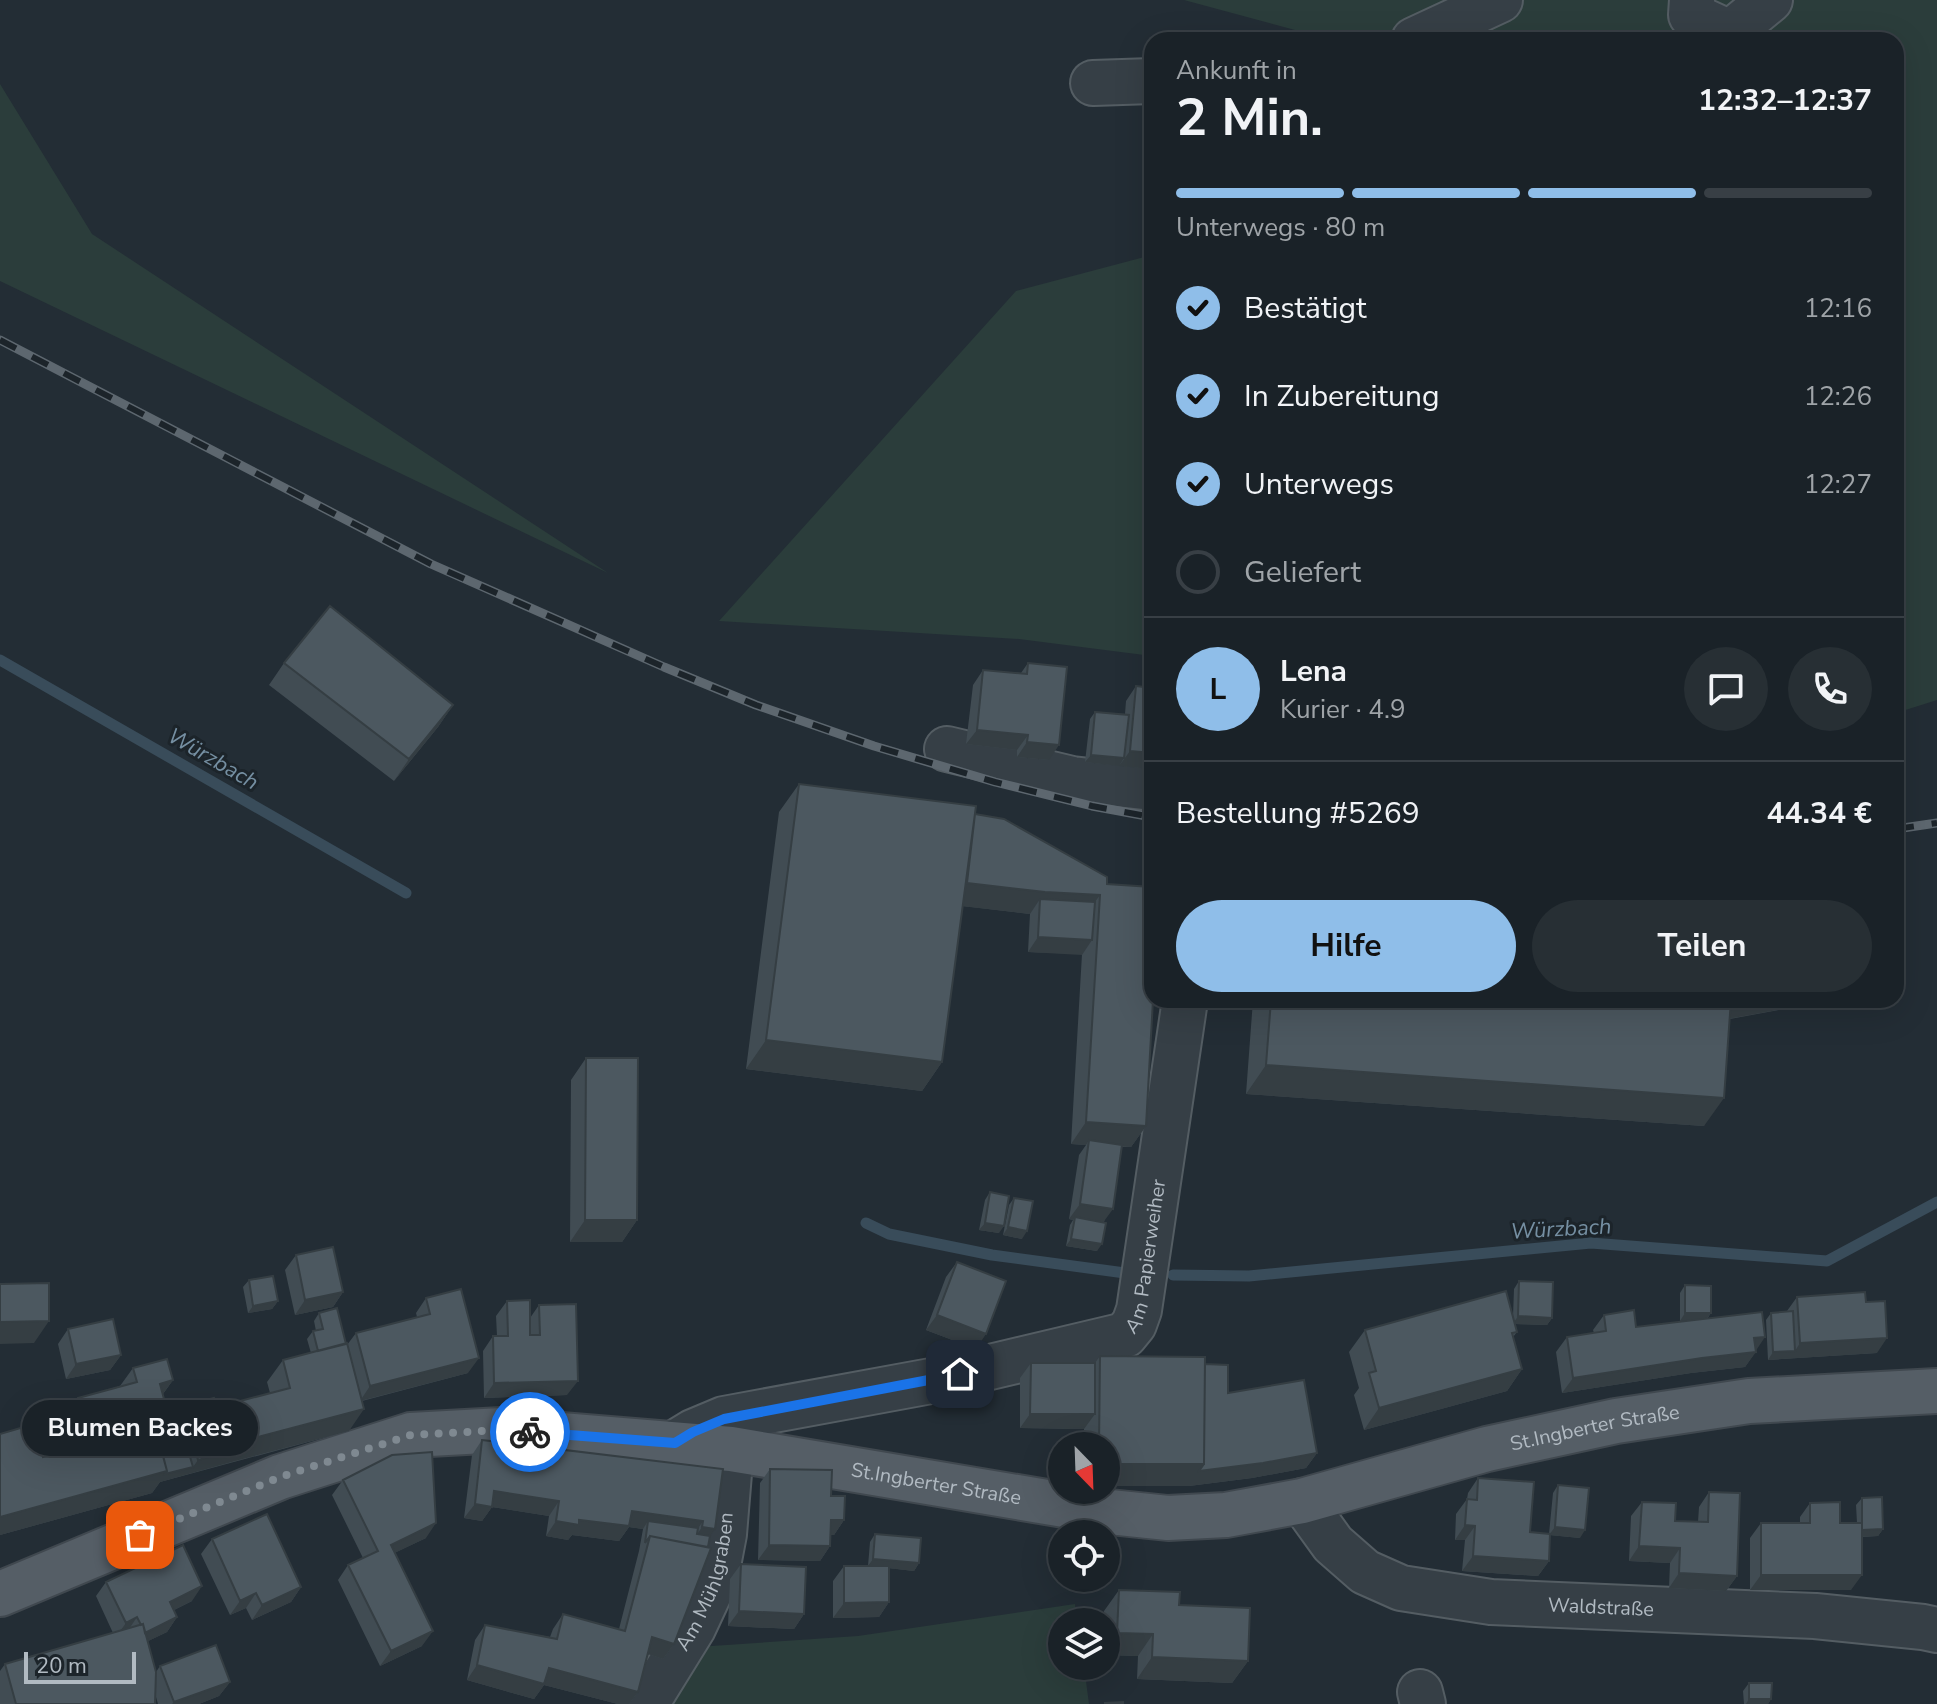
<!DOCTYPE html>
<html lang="de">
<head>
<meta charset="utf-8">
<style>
	:root { --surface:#1a2228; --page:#272f34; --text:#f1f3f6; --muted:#9fa4a8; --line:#383f45; --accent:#8fbee9 }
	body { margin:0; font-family:"Nunito Sans",sans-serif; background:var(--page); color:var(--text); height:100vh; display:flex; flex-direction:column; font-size:30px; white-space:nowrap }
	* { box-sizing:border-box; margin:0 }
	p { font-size:26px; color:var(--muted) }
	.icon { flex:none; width:44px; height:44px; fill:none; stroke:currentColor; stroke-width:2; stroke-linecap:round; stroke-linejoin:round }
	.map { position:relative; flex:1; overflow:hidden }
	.drawer { position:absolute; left:1144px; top:32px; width:760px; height:976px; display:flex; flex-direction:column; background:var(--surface); border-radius:24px; box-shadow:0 8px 32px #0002,0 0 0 2px var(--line) }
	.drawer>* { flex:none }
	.needle { width:52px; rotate:157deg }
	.buttons { position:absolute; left:1048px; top:1432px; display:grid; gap:16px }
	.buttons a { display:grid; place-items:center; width:72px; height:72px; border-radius:50%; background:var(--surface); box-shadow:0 8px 32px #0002,0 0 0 2px var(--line); font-size:40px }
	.scale { position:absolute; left:24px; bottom:20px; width:112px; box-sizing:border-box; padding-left:8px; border:4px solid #b1bac2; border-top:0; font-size:22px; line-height:28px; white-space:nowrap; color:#b1bac2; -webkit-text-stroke:6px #1c242a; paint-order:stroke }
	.pin { position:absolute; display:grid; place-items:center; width:68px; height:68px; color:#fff; margin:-34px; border-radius:16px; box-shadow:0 4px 12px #0006 }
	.courier { position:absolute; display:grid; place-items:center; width:80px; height:80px; margin:-40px; border:6px solid #1a73e8; border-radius:50%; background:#fff; color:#222; box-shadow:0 2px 10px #0007 }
	.bubble { position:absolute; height:56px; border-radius:28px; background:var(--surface); box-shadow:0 8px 32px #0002,0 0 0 2px var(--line); font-size:26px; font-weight:700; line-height:56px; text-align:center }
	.head em { font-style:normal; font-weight:700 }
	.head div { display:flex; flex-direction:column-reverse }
	.head { display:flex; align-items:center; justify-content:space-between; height:136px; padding:0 32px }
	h1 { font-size:52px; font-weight:700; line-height:60px }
	.bar { display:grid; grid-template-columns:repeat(4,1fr); gap:12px 8px; align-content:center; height:96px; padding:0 32px }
	.bar i { height:10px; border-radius:6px; background:var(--line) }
	.bar .current { background:var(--accent) }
	.bar p { grid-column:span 4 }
	.line { display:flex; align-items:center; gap:20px; padding:0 32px; border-top:2px solid var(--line) }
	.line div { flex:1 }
	.round { display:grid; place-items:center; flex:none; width:84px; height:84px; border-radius:42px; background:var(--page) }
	ol { padding:0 32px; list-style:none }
	li { display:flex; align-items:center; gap:24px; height:88px }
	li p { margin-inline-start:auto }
	li .icon { padding:8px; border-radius:50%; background:var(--accent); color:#111; stroke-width:4 }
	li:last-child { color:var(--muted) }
	li i { width:44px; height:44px; border:4px solid var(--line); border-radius:50% }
	.primary-button { display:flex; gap:16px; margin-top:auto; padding:16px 32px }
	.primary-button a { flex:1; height:92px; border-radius:48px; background:var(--accent); color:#111; font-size:32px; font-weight:700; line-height:92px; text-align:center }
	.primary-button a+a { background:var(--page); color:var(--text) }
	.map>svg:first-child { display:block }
	.green { fill:#2b3d3b }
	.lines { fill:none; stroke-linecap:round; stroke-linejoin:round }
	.stream { stroke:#394c5a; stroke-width:11 }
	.minor-casing { stroke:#545d63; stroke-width:48 }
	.major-casing { stroke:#40484f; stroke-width:48 }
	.minor { stroke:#363f46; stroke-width:44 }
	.major { stroke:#555e66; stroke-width:44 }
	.rail-casing { stroke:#5d676f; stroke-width:9 }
	.rail { stroke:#1c242a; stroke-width:6; stroke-dasharray:18; stroke-linecap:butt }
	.wall { fill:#414c53 }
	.shaded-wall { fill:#353e43 }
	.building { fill:#4c5860; stroke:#353e43; stroke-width:2 }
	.done { stroke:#7f8991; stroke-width:8; stroke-dasharray:0 14.4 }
	.route { stroke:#1a73e8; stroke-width:10 }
	.labels { text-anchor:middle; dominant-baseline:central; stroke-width:6; stroke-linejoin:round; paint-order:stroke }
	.street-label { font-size:20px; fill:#b1bac2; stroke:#1c242a }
	.water-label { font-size:22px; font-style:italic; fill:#758fa2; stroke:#1c242a }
</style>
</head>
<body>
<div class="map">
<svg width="1937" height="1704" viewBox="0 0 1937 1704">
	<rect width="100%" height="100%" fill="#232d35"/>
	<!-- green -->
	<path class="green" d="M1184 0H1937V700L1896 713V40H1332Z
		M0 84 92 234 608 573 0 281Z
		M1152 255V656L1019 639 719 621 1016 291Z
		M1075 1604 1077 1622H1062V1666H1084L1089 1704H664L697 1647 858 1636Z"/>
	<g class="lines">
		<!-- stream -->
		<path class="stream" d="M0 660 406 893
			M866 1223 889 1234 992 1255 1125 1273
			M1173 1275 1249 1276 1591 1243 1827 1261 1937 1202"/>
		<!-- minor casing -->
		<g class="minor-casing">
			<g id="minor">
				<path d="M1692 0 1691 15 1730 33 1770 0"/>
				<path d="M1414 40 1500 0"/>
				<path d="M1093 83 1152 81"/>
				<path d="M947 749 1072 779 1152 788"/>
				<path id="s1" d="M675 1443 693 1432 724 1419 931 1381 1125 1335 1134 1324 1139 1310 1185 1000"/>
				<path id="s2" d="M1302 1501 1333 1544 1365 1572 1401 1588 1491 1602 1815 1616 1923 1627 1937 1630"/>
				<path d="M1420 1692 1423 1704"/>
				<path id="s3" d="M646 1704 693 1628 715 1581 724 1534 731 1449"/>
			</g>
		</g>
		<!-- major casing -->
		<g class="major-casing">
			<g id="major">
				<path id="s4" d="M0 1594 280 1477 411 1435 502 1430 731 1449 1100 1511 1168 1518 1226 1515 1302 1501 1487 1449 1616 1421 1749 1401 1937 1391"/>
			</g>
		</g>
		<!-- minor -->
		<use href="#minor" class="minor"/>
		<!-- major -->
		<use href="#major" class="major"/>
		<!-- rail casing -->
		<g class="rail-casing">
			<path id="rail" d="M0 340 431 564 664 667 756 705 874 746 995 782 1092 806 1152 817
				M1896 829 1937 823"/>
		</g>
		<!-- rail -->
		<use href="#rail" class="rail"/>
	</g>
	<!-- wall -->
	<path class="wall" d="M284 663 453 705 438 727 394 781 269 685Z
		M1028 663 1049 760 1017 757V750L966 744 973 685 983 670 1021 673Z
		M1136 686 1152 688V769L1085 762 1090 719 1095 712 1125 714 1126 701Z
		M799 784 975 814 1107 884 1146 1126 1131 1147H1122L1097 1251 1066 1246 1070 1225 1073 1220 1069 1219 1079 1155 1086 1145 1071 1144 1082 954 1028 952 1030 914 963 906 942 1062 922 1091 746 1069 779 812Z
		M1253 1000H1832L1730 1019 1704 1126 1246 1094Z
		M586 1058 637 1220 622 1242H570L571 1080Z
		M990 1192 999 1233 979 1230 985 1200Z
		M1014 1198 1022 1239 1003 1235 1009 1205Z
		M296 1255 343 1292 333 1307 295 1315 285 1270Z
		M957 1262 976 1349 926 1330 946 1277Z
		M249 1280 278 1301 272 1309 248 1313 243 1287Z
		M1519 1281 1552 1318 1547 1325 1515 1324 1517 1332 1513 1337 1522 1369 1507 1391 1364 1430 1354 1395 1359 1388 1349 1352 1365 1330 1513 1316 1514 1289Z
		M1685 1285 1711 1313 1707 1319 1756 1351 1745 1367 1691 1373 1562 1393 1556 1352 1567 1337 1594 1333 1593 1330 1604 1315 1636 1327 1687 1321H1680V1293Z
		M1797 1297 1866 1302 1877 1353 1768 1360 1766 1320 1771 1313 1787 1311Z
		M426 1298 468 1373 362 1401 349 1431 160 1482 152 1493 0 1535V1434L43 1457 70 1449 62 1420 78 1398 120 1386 133 1368 173 1380 163 1394 152 1416 158 1436 175 1431 173 1421 183 1406 218 1413 235 1408 240 1401 270 1393 267 1382 283 1360 311 1353 307 1339 313 1331H316L314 1321 319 1313 347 1345 356 1333 417 1317 416 1313Z
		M507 1301 530 1318 539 1305 567 1395 484 1398 483 1351 493 1336H497L496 1316Z
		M68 1329 121 1355 110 1370 66 1379 58 1344Z
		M1100 1356 1205 1364 1228 1393 1317 1453 1306 1468 1252 1478 1189 1486H1106V1446H1084V1429L1020 1428V1378L1031 1363H1095Z
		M482 1440 723 1469 710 1536 674 1644 663 1659 648 1654 638 1692 629 1704H618L544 1685 534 1699 467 1680 475 1640 485 1625 550 1637 553 1629 563 1614 619 1629 639 1551 643 1529 629 1527 619 1541 572 1535 568 1540 546 1536 549 1516 492 1507 482 1521 464 1518 472 1455Z
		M770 1469 844 1520 834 1535H831L830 1546 820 1561 758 1560 760 1483Z
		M1478 1478 1530 1532 1549 1534 1553 1493 1558 1485 1580 1538 1550 1535 1549 1561 1538 1576 1462 1571 1465 1540H1455L1456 1514 1467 1499 1468 1493Z
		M343 1480 426 1538 394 1553 422 1646 380 1666 338 1580 348 1565 363 1558 332 1495Z
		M1709 1492 1737 1576 1726 1591 1669 1588 1670 1563 1629 1561 1631 1516 1642 1502 1675 1521 1698 1522 1699 1507Z
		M1862 1498 1883 1529 1878 1536 1862 1537 1851 1590H1750V1538L1761 1523H1800V1517L1810 1503 1840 1523H1857L1856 1505Z
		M875 1534 919 1563 914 1571 889 1568V1602L879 1617 833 1618V1581L844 1566H868L870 1542Z
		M212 1539 301 1587 291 1602 252 1620 246 1608 230 1615 201 1554Z
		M741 1564 804 1614 794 1629 728 1626 730 1579Z
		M106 1582 192 1601 174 1610 177 1617 167 1632 148 1641 156 1672 160 1666 230 1682 219 1696 199 1704H158L156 1697 155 1704H0V1671L5 1664 113 1633 96 1596Z
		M1119 1590 1179 1605 1248 1661 1232 1683 1137 1679 1138 1656 1106 1655V1622H1103L1104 1611Z
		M1749 1683 1771 1699 1768 1704H1744L1743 1691Z"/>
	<!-- shaded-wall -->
	<path class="shaded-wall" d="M453 705 438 727 394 781 409 759Z
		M977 730 1028 735 1017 750 966 744Z
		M1027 742 1059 745 1049 760 1017 757Z
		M1130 751 1152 753V769L1119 766Z
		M1091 755 1124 758 1119 766 1085 762Z
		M967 883 1100 895 1084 917 1040 899 1030 914 952 905Z
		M1038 937 1092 940 1082 955 1028 952Z
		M1729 1000H1832L1711 1022Z
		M766 1040 942 1062 922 1091 746 1069Z
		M1266 1065 1724 1098 1704 1126 1246 1094Z
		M1086 1122 1146 1126 1131 1147 1089 1145V1140L1086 1145 1071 1144Z
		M1080 1204 1113 1209 1102 1224 1075 1217 1073 1220 1069 1219Z
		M585 1220H637L622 1242H570Z
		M985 1223 1004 1226 999 1233 979 1230Z
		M1008 1227 1027 1231 1022 1239 1003 1235Z
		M1071 1239 1102 1244 1097 1251 1066 1246Z
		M343 1292 333 1307 295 1315 305 1300Z
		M278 1301 272 1309 248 1313 253 1306Z
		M1685 1313H1711L1705 1321H1680Z
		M937 1315 986 1334 976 1349 926 1330Z
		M1518 1316 1552 1318 1547 1325 1513 1324Z
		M49 1321 34 1343 0 1344V1322Z
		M1765 1337 1755 1352 1754 1338Z
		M1887 1338 1877 1353 1768 1360 1773 1352 1795 1351 1800 1343Z
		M1756 1352 1745 1367 1691 1373 1562 1393 1573 1378 1702 1358Z
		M121 1355 110 1370 66 1379 76 1364Z
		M479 1358 468 1373 360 1401 370 1386Z
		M1522 1369 1507 1391 1364 1430 1379 1408Z
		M173 1380 157 1402 160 1384Z
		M578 1381 567 1395 484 1398 494 1383Z
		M364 1409 349 1431 235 1461 250 1439Z
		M1030 1414H1095L1084 1429 1020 1428Z
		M245 1447 235 1461 160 1482 152 1493 0 1535V1517L167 1471 193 1467 198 1460Z
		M1317 1453 1306 1468 1252 1478 1189 1486H1106V1464Z
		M494 1491 559 1501 549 1516 492 1507 482 1521 464 1518 475 1504Z
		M632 1511 703 1521 693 1536 648 1521 643 1529 629 1527 619 1541 572 1535 568 1540 546 1536 556 1521 579 1520Z
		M831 1520H844L834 1535H820Z
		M436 1523 426 1538 380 1560 391 1545Z
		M1465 1525 1475 1526 1465 1540H1455Z
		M702 1527 715 1529 705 1543 692 1542Z
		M1555 1527 1585 1530 1580 1538 1549 1535Z
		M1883 1529 1878 1536 1857 1537 1862 1530Z
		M769 1545 830 1546 820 1561 758 1560Z
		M1639 1546 1680 1548 1670 1563 1629 1561Z
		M1473 1556 1549 1561 1538 1576 1462 1571Z
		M873 1559 919 1563 914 1571 868 1566Z
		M1679 1573 1737 1576 1726 1591 1669 1588Z
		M1761 1575H1862L1851 1590H1750Z
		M202 1586 192 1601 160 1617 170 1602Z
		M301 1587 291 1602 252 1620 262 1605Z
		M256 1593 246 1608 230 1615 240 1601Z
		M889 1602 879 1617 833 1618 844 1603Z
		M739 1611 804 1614 794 1629 728 1626Z
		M137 1617 127 1632 115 1638 126 1623Z
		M177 1617 167 1632 134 1648 145 1633Z
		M433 1631 422 1646 380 1666 391 1651Z
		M1117 1633 1153 1634 1138 1656 1106 1655V1649Z
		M652 1637 674 1644 663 1659 642 1652Z
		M1152 1657 1248 1661 1232 1683 1137 1679Z
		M477 1665 549 1668 638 1692 629 1704H618L544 1685 534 1699 467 1680Z
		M230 1682 219 1696 199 1704H172L174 1702Z
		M1749 1699H1771L1768 1704H1746Z"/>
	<!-- building -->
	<path class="building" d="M330 606 453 705 409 759 284 663Z
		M1028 663 1067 667 1059 745 1027 742 1028 735 977 730 983 670 1027 674Z
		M1136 686 1152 688V753L1130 751Z
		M1095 712 1129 715 1124 758 1091 755Z
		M799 784 976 806 942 1062 766 1040Z
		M975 814 1004 819 1107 877V884L1152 887V1000H1153L1146 1126 1086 1122 1100 895 1045 892 967 883Z
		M1040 899 1095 902 1092 940 1038 937Z
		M1271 1000H1731L1724 1098 1266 1065Z
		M586 1058H638L637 1220H585Z
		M1089 1140 1122 1145 1113 1209 1080 1204Z
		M990 1192 1009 1196 1004 1226 985 1223Z
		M1014 1198 1033 1201 1027 1231 1008 1227Z
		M1075 1217 1106 1223 1102 1244 1071 1239Z
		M333 1247 343 1292 305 1300 296 1255Z
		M957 1262 1006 1281 986 1334 937 1315Z
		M273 1276 278 1301 253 1306 249 1280Z
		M1519 1281 1553 1282 1552 1318 1518 1316Z
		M49 1283V1321L0 1322V1284Z
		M1685 1285 1711 1286V1313H1685Z
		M461 1289 479 1358 370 1386 356 1333 430 1314 426 1298Z
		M1506 1291 1517 1332 1512 1333 1522 1369 1379 1408 1369 1373 1376 1371 1365 1330Z
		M1865 1292 1866 1302 1885 1301 1887 1338 1800 1343 1797 1297Z
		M530 1300V1335H540L539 1305 576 1304 578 1381 494 1383 493 1336H508L507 1301Z
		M337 1308 346 1344 318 1351 313 1331 323 1329 319 1313Z
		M1634 1310 1636 1327 1762 1312 1765 1337 1754 1338 1756 1352 1702 1358 1573 1378 1567 1337 1606 1331 1604 1315Z
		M1793 1311 1795 1351 1773 1352 1771 1313Z
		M113 1319 121 1355 76 1364 68 1329Z
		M347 1343 364 1409 250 1439 240 1401 290 1388 283 1360Z
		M1100 1356 1205 1357 1204 1464H1106V1446H1099Z
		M167 1359 173 1380 160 1384 164 1399 152 1415 167 1471 0 1517V1434L34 1424 43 1457 90 1444 78 1398 137 1382 133 1368Z
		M1031 1363H1095V1414H1030Z
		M1205 1364 1228 1365V1393L1304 1380 1317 1453 1263 1463 1199 1471 1204 1464Z
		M214 1398 218 1413 235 1408 245 1447 198 1460 183 1406Z
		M182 1429 193 1467 165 1474 167 1471 158 1436Z
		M482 1440 723 1469 715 1529 702 1527 703 1521 632 1511 629 1526 579 1520V1525L556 1521 559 1501 494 1491 492 1507 475 1504Z
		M432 1452 436 1523 391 1545 433 1631 391 1651 348 1565 378 1551 343 1480 392 1455Z
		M770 1469 832 1470 831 1496H845L844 1520H831L830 1546 769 1545Z
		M1478 1478 1534 1482 1530 1532 1550 1534 1549 1561 1473 1556 1475 1526 1465 1525 1467 1499 1477 1500Z
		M1558 1485 1589 1488 1585 1530 1555 1527Z
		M1709 1492 1740 1493 1737 1576 1679 1573 1680 1548 1639 1546 1642 1502 1676 1503 1675 1521 1708 1522Z
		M1882 1497 1883 1529 1862 1530V1498Z
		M1840 1502V1523H1862V1575H1761V1523H1810V1503Z
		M267 1514 301 1587 262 1605 256 1593 240 1601 212 1539Z
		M648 1521 698 1528 697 1534 710 1536 708 1547 650 1536 645 1543Z
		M875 1534 921 1538 919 1563 873 1559Z
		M650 1536 711 1548 674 1644 652 1637 638 1692 549 1668 544 1684 477 1665 485 1625 557 1639 563 1614 625 1631Z
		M183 1545 202 1586 170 1602 177 1617 145 1633 143 1624 141 1625 137 1617 126 1623 106 1582Z
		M741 1564 806 1567 804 1614 739 1611Z
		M844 1566H889V1602L844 1603Z
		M1119 1590 1180 1592 1179 1605 1250 1608 1248 1661 1152 1657 1153 1634 1117 1633Z
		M143 1624 156 1672 155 1704H16L5 1664Z
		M216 1645 230 1682 174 1702 160 1666Z
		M1749 1683H1772L1771 1699H1749Z
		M1123 1702V1704H1105V1703Z"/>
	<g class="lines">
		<!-- done -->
		<path class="done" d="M140 1535 280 1477 411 1435 502 1430 530 1432"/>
		<!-- route -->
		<path class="route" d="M530 1432 675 1443 693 1432 724 1419 960 1374"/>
	</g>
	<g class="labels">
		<!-- street labels -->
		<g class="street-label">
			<text stroke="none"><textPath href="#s1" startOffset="548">Am Papierweiher</textPath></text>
			<text stroke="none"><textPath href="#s4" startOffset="1642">St.Ingberter Straße</textPath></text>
			<text stroke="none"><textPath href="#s4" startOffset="970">St.Ingberter Straße</textPath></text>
			<text stroke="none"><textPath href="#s3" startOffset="138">Am Mühlgraben</textPath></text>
			<text stroke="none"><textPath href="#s2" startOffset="336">Waldstraße</textPath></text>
		</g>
		<!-- water labels -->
		<g class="water-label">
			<text transform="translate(213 759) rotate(30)">Würzbach</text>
			<text transform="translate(1561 1229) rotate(-3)">Würzbach</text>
		</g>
	</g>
</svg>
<div class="buttons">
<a><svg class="needle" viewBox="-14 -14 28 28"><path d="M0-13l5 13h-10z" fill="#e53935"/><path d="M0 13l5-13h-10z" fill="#9fa4a8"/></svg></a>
<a><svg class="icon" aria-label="locate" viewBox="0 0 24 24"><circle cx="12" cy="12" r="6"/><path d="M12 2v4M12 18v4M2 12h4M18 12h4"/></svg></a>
<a><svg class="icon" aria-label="layers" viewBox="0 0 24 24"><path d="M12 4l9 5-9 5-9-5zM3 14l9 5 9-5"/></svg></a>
</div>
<div class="scale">20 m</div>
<div class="pin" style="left:140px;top:1535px;background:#ea580c"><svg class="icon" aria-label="bag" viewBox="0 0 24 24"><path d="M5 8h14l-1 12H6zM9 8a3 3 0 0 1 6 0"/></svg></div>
<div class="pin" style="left:960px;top:1374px;background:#1f2937"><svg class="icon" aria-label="home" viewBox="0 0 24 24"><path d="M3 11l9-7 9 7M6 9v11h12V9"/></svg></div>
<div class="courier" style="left:530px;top:1432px"><svg class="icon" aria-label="bike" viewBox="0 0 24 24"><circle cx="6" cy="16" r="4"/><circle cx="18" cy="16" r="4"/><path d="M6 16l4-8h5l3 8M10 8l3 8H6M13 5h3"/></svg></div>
<div class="bubble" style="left:22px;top:1400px;width:236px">Blumen Backes</div>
<section class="drawer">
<div class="head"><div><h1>2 Min.</h1><p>Ankunft in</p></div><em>12:32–12:37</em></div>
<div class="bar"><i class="current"></i><i class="current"></i><i class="current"></i><i></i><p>Unterwegs · 80 m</p></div>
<ol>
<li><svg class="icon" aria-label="check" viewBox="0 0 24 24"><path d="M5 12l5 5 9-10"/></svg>Bestätigt<p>12:16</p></li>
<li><svg class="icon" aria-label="check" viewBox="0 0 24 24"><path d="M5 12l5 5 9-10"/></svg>In Zubereitung<p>12:26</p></li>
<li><svg class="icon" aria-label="check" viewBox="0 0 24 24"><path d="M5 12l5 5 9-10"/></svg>Unterwegs<p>12:27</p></li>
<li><i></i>Geliefert</li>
</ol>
<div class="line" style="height:144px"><b class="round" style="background:var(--accent);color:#111">L</b><div><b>Lena</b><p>Kurier · 4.9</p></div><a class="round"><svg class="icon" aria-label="chat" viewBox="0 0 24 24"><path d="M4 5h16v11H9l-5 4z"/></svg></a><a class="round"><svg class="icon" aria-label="phone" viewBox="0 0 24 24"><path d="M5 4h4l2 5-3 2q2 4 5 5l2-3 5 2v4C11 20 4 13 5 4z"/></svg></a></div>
<div class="line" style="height:104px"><div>Bestellung #5269</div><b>44.34 €</b></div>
<div class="primary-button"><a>Hilfe</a><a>Teilen</a></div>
</section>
</div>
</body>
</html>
